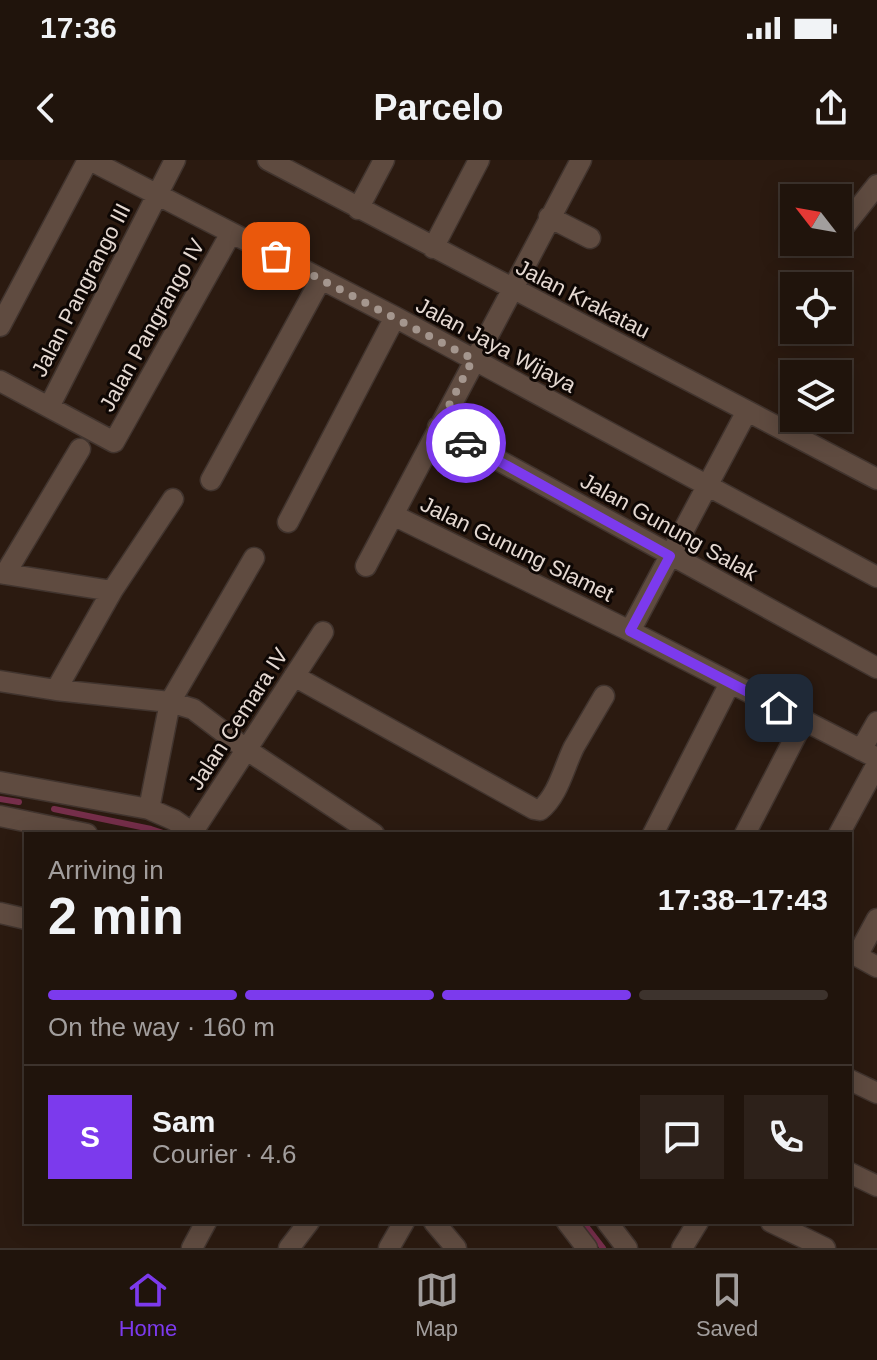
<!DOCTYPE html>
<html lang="en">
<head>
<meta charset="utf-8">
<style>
	:root { --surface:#20140c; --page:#2d211a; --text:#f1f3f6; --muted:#a29e9d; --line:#3d332d; --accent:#7c3aed }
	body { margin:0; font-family:Arial,sans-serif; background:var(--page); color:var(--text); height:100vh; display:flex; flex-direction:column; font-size:30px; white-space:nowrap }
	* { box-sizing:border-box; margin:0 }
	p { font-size:26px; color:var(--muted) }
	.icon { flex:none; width:44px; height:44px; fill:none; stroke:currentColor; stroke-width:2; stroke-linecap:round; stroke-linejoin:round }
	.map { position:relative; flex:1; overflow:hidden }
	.panel { position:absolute; left:24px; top:672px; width:828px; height:392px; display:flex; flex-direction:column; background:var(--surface); border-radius:0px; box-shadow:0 4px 20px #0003,0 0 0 2px var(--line) }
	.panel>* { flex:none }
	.needle { width:52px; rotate:301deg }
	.buttons { position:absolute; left:780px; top:24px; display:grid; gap:16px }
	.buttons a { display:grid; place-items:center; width:72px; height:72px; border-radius:0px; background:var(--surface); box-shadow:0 4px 20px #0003,0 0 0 2px var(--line); font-size:40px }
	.pin { position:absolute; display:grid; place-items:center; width:68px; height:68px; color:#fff; margin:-34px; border-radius:16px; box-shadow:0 4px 12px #0006 }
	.courier { position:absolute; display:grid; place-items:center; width:80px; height:80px; margin:-40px; border:6px solid #7c3aed; border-radius:50%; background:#fff; color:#222; box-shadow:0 2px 10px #0007 }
	.headline em { font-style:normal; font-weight:600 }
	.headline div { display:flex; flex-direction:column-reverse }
	.headline { display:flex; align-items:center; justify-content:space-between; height:136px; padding:0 24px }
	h1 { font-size:52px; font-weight:600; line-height:60px }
	.bar { display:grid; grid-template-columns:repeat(4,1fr); gap:12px 8px; align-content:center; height:96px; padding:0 24px }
	.bar i { height:10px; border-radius:6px; background:var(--line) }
	.bar .selected { background:var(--accent) }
	.bar p { grid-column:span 4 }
	.line { display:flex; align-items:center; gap:20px; padding:0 24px; border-top:2px solid var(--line) }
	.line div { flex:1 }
	.round { display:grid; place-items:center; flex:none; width:84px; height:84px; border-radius:0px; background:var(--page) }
	.status { display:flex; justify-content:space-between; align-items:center; height:56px; padding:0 40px; background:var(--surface); direction:ltr }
	.status svg { height:22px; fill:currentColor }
	header { display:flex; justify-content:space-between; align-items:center; height:104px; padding:0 24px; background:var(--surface); font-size:36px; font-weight:600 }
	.tabs { display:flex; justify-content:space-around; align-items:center; height:112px; border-top:2px solid var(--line); background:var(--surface); font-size:22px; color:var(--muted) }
	.tabs a { display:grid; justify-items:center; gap:4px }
	.tabs .selected { color:var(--accent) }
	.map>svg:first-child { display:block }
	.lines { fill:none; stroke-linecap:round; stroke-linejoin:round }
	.stream { stroke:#752e4a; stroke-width:6 }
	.minor-casing { stroke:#41342e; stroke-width:23 }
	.minor { stroke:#5f4b40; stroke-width:20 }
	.done { stroke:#a4968e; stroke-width:8; stroke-dasharray:0 14.4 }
	.route { stroke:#7c3aed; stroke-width:10 }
	.labels { text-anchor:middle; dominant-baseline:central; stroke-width:6; stroke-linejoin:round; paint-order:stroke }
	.street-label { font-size:22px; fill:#e5d9d2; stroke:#0e0704 }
</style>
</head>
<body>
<div class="status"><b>17:36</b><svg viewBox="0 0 49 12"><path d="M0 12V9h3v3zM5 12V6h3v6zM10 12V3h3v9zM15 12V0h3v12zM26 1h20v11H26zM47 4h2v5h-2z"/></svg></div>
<header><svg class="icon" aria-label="back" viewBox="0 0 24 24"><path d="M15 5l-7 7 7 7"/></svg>Parcelo<svg class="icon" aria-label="share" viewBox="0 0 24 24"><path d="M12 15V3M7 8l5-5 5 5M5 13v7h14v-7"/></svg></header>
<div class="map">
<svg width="877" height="1088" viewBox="0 0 877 1088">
	<rect width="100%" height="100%" fill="#2b1a10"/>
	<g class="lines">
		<!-- stream -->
		<path class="stream" d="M0 639 19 642
			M54 649 151 669 166 674
			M583 1062 603 1088"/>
		<!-- minor casing -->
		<g class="minor-casing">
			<path id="minor" d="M90 0 395 157 877 417
				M268 0 877 319
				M358 49 384 0
				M549 57 590 78
				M846 64 877 25
				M433 88 479 0
				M0 166 88 0
				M0 221 114 282 231 73
				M49 247 175 0
				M438 267 877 508
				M211 320 321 119
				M393 355 630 471 877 598
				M288 362 395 157
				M254 398 170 542 193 549 247 590 374 674
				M366 406 581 0
				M0 413 112 431
				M5 414 80 289
				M630 471 747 251
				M294 516 534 649 540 650C558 636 564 607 574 587 584 570 594 553 604 536
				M0 521 56 530 170 542 149 649
				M56 530 112 431 173 339
				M861 590 877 562
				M0 622 149 649 174 660 194 674
				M0 656 87 674
				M192 673 323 472
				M653 674 730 523
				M745 674 804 560
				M839 674 877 604
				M0 753 26 759
				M850 792 877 807
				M857 796 877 759
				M850 920 877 933
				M850 1013 877 1026
				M434 1062 456 1088
				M567 1062 587 1088
				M607 1062 627 1088
				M771 1062 825 1088
				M192 1088 206 1062
				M289 1088 309 1062
				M389 1088 404 1062
				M682 1088 698 1062"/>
		</g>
		<!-- minor -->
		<use href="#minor" class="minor"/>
	</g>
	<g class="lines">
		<!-- done -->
		<path class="done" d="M276 96 473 199 438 267 466 283"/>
		<!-- route -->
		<path class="route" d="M466 283 670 396 630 471 779 548"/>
	</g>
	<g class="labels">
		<!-- street labels -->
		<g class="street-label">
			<text transform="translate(81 130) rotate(-63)">Jalan Pangrango III</text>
			<text transform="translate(583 139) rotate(27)">Jalan Krakatau</text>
			<text transform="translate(152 165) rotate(-61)">Jalan Pangrango IV</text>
			<text transform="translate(496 185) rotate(28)">Jalan Jaya Wijaya</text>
			<text transform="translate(669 367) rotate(29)">Jalan Gunung Salak</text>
			<text transform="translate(517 389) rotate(26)">Jalan Gunung Slamet</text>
			<text transform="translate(238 559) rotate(-57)">Jalan Cemara IV</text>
		</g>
	</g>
</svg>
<div class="buttons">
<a><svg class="needle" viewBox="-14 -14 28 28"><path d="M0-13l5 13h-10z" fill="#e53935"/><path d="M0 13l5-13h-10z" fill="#a29e9d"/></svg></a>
<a><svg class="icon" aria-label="locate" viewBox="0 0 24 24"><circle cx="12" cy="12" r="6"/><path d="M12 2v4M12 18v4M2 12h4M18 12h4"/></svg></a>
<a><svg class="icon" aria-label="layers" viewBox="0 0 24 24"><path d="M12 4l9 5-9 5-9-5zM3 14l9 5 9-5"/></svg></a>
</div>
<div class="pin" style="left:276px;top:96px;background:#ea580c"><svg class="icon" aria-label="bag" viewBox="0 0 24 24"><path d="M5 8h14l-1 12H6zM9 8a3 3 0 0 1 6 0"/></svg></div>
<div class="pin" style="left:779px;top:548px;background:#1f2937"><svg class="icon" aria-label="home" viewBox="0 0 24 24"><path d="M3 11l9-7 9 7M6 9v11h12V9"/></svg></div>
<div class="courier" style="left:466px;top:283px"><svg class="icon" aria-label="car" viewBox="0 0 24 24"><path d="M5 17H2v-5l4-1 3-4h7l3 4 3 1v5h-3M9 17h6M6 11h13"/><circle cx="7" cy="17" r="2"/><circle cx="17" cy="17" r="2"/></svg></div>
<section class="panel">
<div class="headline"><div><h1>2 min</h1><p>Arriving in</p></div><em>17:38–17:43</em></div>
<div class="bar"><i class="selected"></i><i class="selected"></i><i class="selected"></i><i></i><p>On the way · 160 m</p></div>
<div class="line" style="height:144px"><b class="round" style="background:var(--accent);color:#fff">S</b><div><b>Sam</b><p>Courier · 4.6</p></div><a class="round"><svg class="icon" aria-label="chat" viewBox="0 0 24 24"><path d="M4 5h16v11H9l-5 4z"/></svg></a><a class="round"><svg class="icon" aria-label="phone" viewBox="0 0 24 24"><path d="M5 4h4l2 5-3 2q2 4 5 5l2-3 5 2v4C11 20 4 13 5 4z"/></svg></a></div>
</section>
</div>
<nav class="tabs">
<a class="selected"><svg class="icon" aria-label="home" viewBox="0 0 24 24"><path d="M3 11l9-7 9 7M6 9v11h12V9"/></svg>Home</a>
<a><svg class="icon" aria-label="map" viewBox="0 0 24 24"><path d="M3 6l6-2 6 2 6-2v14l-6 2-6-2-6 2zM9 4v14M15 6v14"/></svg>Map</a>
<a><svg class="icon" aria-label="saved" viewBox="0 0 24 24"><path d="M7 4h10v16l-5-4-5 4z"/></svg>Saved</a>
</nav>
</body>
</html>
